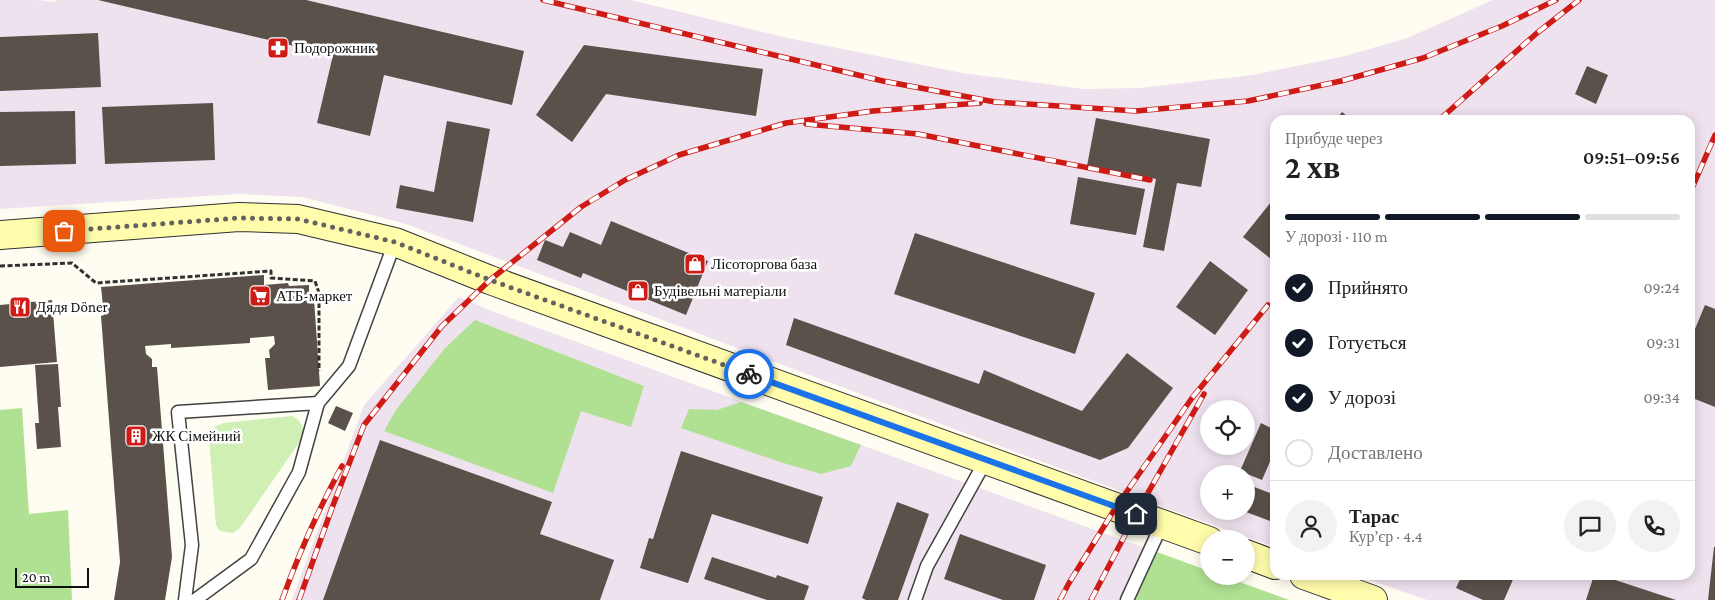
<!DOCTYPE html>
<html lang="uk">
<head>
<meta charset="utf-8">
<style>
	:root { --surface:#fff; --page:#f2f2f2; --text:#202124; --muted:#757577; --line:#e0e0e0; --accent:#111827 }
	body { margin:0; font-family:"Crimson Pro",serif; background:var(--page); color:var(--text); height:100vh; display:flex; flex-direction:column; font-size:19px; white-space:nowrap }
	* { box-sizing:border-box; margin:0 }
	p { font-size:16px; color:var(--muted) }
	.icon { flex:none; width:28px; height:28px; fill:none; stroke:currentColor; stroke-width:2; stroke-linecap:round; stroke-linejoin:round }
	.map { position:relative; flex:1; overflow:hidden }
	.drawer { position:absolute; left:1270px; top:115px; width:425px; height:465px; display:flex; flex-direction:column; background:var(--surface); border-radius:15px; box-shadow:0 2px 12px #0003 }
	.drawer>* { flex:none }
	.buttons { position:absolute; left:1200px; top:400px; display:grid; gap:10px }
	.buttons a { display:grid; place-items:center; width:55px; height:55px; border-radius:50%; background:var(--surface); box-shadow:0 2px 12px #0003; font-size:25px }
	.scale { position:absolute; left:15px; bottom:12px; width:74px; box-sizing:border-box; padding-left:5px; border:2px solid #0f0f0f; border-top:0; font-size:14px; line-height:18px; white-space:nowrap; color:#0f0f0f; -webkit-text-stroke:4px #fff; paint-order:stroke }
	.pin { position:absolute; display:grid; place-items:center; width:42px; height:42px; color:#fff; margin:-21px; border-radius:10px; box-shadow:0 2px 8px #0006 }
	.courier { position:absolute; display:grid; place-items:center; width:50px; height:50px; margin:-25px; border:4px solid #1a73e8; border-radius:50%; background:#fff; color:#222; box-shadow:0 1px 6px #0007 }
	.summary em { font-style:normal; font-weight:600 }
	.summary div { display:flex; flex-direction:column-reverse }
	.summary { display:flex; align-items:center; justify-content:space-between; height:85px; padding:0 15px }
	h1 { font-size:32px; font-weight:600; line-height:38px }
	.bar { display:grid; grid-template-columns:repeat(4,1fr); gap:8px 5px; align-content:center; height:60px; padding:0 15px }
	.bar i { height:6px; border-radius:4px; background:var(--line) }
	.bar .current { background:var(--accent) }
	.bar p { grid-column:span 4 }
	.line { display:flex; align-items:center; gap:12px; padding:0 15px; border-top:1px solid var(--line) }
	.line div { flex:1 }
	.round { display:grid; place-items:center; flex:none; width:52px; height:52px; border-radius:26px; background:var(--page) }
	ol { padding:0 15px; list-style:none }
	li { display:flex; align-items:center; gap:15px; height:55px }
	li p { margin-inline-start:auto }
	li .icon { padding:5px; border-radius:50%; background:var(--accent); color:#fff; stroke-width:4 }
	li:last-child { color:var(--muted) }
	li i { width:28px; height:28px; border:2px solid var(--line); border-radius:50% }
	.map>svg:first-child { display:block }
	.industrial { fill:#eee2ee; fill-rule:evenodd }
	.green { fill:#cfefb5 }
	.forest { fill:#b0e192 }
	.building { fill:#59514a }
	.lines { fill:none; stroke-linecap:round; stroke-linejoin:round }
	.lane-casing { stroke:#424242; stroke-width:15 }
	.secondary-casing { stroke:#313131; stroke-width:30 }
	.path { stroke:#313131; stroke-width:3; stroke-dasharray:5 2.5; stroke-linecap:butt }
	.lane { stroke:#fff; stroke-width:12 }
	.secondary { stroke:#fffcac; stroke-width:28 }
	.rail-casing { stroke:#cf1b16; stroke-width:5.5 }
	.rail { stroke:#fff; stroke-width:4; stroke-dasharray:11; stroke-linecap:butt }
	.done { stroke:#63625e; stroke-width:5; stroke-dasharray:0 9 }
	.route { stroke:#1a73e8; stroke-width:6 }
	.labels { text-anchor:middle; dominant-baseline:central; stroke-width:5; stroke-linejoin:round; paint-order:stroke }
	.poi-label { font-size:15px; fill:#0f0f0f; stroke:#fff; text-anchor:start }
</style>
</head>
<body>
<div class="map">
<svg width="1715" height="600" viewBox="0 0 1715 600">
	<rect width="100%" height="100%" fill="#fffdf1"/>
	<!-- industrial -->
	<path class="industrial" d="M0 0H38L55 2 56 0H631L788 38 962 73 1084 89 1139 88 1253 75 1345 56 1407 38 1493 0H1715V600H1427L1355 575H1690V120H1275V547L1171 510 403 223 302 197 239 194 0 209ZM1209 409H1246V446H1209ZM1209 474H1246V511H1209Z
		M459 297 489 310 1150 550 1127 600H292L364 405Z"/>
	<!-- green -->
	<path class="green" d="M292 416C301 421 305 427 303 437L240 528 233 533 220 531 216 525 209 438C211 429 215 426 223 423Z"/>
	<!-- forest -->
	<path class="forest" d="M475 320 644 386 631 427 581 411 553 493 384 431 396 410 445 348Z
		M741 402 861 445 851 466 821 474 780 462 681 428 689 409 717 410Z
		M22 408 29 514 68 510 72 600H0V410Z
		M1157 552 1209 571V576H1223L1289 600H1134Z"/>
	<!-- building -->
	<path class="building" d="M98 0H306L524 51 512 105 384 75 370 136 317 123 333 55Z
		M98 33 101 87 0 91V37Z
		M584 45 763 69 756 116 606 94 572 142 536 115Z
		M1587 66 1608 75 1596 104 1575 94Z
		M213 103 215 160 105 164 102 107Z
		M75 111 76 164 0 166V112Z
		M1342 112 1352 120H1336Z
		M1096 118 1210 139 1201 187 1177 183 1164 251 1143 247 1156 179 1087 166Z
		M447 121 490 129 473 222 396 208 400 185 434 192Z
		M1078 177 1145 189 1136 235 1070 224Z
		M1275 197V262L1243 237Z
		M611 221 708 261 686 315 583 273 581 278 537 260 545 240 563 247 570 232 601 245Z
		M915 233 1095 293 1075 354 894 294Z
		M1210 261 1248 290 1215 335 1176 307Z
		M264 275V285L288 283 289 286 309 285V300L314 299 320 386 268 390 265 358H270L269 350 275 344 274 336 250 338V343L171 348V344L145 346 146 354 152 359V367H157L172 557 165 600H114L120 562 101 316 104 315 101 287Z
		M52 300 57 362 0 367V305Z
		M1705 305 1715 309V407L1690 397V341Z
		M794 318 979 384 984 370 1082 411 1127 353 1173 388 1128 448 1100 460 786 345Z
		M58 364 61 407H58L61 447 37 449 35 423H39L35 365Z
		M336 406 353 413 345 431 328 423Z
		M1261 423 1275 430V450L1262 480 1240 471Z
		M380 440 552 502 540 534 614 560 600 600H323Z
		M681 451 823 497 808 544 712 514 688 583 640 568 649 538 653 539Z
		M1249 485 1275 495V523L1246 512V489Z
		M897 502 929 514 898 600H866L862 598Z
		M960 534 1046 565 1034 600H1003L944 579Z
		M1714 547H1715V600H1708Z
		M712 557 776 578 777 575 809 586 804 600H767L704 579Z
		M1462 575H1515L1504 600H1483L1456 588Z
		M1594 575H1600L1676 600H1586Z"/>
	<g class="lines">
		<!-- lane casing -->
		<g class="lane-casing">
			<path id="lane" d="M185 600 192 545 178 412 318 403 349 366 395 242
				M195 600 251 559 299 472 318 403
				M915 600 927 566 986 460
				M1127 600 1162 524"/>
		</g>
		<!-- secondary casing -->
		<g class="secondary-casing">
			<path id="secondary" d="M0 235 239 217 298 219 395 242 490 280 1209 541
				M1246 554 1275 565
				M1304 575 1373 600"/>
		</g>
		<!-- path -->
		<path class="path" d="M0 266 72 263 96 283 271 271V278L315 281 319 293V371"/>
		<!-- lane -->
		<use href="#lane" class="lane"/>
		<!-- secondary -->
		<use href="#secondary" class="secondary"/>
		<!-- rail casing -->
		<g class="rail-casing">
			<path id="rail" d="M543 0 883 81 995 102 1136 111 1248 101 1341 81 1423 58 1502 26 1556 0
				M1439 120 1537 33 1579 0
				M806 124 918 134 1150 180
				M1690 193 1715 135
				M282 600C299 553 318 510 342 466
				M299 600 332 508 364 425 442 326 490 280 581 207 625 180 679 155 786 123 873 111 980 103
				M1060 600 1069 583 1116 507 1192 398 1268 305
				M1091 600 1136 514 1204 394"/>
		</g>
		<!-- rail -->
		<use href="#rail" class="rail"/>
	</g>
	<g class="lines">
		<!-- done -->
		<path class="done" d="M64 231 239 218 298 219 395 242 490 280 749 374"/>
		<!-- route -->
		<path class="route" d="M749 374 1136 514"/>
	</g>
	<!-- icons -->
	<defs>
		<g id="pharmacy-square" transform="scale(1.125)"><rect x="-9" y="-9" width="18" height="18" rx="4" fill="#cf1b16" stroke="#fff"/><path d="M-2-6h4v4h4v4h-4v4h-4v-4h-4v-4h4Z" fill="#fff"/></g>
		<g id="shop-square" transform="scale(1.125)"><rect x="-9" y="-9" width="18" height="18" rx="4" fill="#cf1b16" stroke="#fff"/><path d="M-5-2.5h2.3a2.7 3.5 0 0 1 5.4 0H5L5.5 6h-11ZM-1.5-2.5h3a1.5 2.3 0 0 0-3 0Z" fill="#fff"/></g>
		<g id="supermarket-square" transform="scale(1.125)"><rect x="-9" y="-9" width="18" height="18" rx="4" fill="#cf1b16" stroke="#fff"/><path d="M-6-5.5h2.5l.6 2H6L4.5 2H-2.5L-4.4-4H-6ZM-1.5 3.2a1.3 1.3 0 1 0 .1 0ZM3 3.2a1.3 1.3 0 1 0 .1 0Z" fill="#fff"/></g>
		<g id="restaurant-square" transform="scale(1.125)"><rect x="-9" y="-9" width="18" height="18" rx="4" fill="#cf1b16" stroke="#fff"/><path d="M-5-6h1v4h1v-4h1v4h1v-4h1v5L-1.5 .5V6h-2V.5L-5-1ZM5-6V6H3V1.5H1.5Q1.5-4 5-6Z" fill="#fff"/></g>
		<g id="building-square" transform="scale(1.125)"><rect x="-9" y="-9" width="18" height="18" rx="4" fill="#cf1b16" stroke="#fff"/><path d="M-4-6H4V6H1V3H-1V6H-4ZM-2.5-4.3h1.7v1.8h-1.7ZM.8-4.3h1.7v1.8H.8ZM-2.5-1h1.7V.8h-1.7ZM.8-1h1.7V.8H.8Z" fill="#fff"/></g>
	</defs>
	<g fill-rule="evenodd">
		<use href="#pharmacy-square" x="278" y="48"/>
		<use href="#shop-square" x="695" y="264"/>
		<use href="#shop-square" x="638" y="291"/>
		<use href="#supermarket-square" x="260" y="296"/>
		<use href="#restaurant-square" x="20" y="307"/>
		<use href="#building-square" x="136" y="436"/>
	</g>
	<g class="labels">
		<!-- poi labels -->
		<g class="poi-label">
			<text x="294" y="48">Подорожник</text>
			<text x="711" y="264">Лісоторгова база</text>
			<text x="654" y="291">Будівельні матеріали</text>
			<text x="276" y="296">АТБ-маркет</text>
			<text x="36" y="307">Дядя Döner</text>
			<text x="152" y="436">ЖК Сімейний</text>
		</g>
	</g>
</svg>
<div class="buttons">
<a><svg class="icon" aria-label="locate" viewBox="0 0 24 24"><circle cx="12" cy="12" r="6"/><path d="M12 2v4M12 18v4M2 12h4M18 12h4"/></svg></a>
<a>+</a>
<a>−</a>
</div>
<div class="scale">20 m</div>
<div class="pin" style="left:64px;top:231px;background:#ea580c"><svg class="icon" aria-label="bag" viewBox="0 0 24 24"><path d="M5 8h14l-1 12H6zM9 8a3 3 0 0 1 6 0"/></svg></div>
<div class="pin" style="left:1136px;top:514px;background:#1f2937"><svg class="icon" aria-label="home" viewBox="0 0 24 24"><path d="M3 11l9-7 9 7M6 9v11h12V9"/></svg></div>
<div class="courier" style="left:749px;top:374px"><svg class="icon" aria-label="bike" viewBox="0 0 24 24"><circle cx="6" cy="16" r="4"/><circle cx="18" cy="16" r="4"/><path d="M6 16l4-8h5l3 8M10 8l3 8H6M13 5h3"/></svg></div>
<section class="drawer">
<div class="summary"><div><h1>2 хв</h1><p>Прибуде через</p></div><em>09:51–09:56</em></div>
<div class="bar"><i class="current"></i><i class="current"></i><i class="current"></i><i></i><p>У дорозі · 110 m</p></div>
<ol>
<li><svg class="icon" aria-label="check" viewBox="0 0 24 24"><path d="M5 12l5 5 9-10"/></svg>Прийнято<p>09:24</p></li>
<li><svg class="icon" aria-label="check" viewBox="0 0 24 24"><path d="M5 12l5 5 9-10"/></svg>Готується<p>09:31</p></li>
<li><svg class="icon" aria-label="check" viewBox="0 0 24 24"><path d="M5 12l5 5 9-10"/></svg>У дорозі<p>09:34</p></li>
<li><i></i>Доставлено</li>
</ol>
<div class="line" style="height:90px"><a class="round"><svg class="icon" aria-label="person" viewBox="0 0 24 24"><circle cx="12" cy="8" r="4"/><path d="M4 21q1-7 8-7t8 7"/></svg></a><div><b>Тарас</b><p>Кур’єр · 4.4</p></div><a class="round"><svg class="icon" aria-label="chat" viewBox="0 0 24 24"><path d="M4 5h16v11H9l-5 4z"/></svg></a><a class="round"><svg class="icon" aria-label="phone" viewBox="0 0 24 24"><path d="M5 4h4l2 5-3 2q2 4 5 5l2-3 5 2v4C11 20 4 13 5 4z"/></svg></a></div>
</section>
</div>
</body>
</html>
